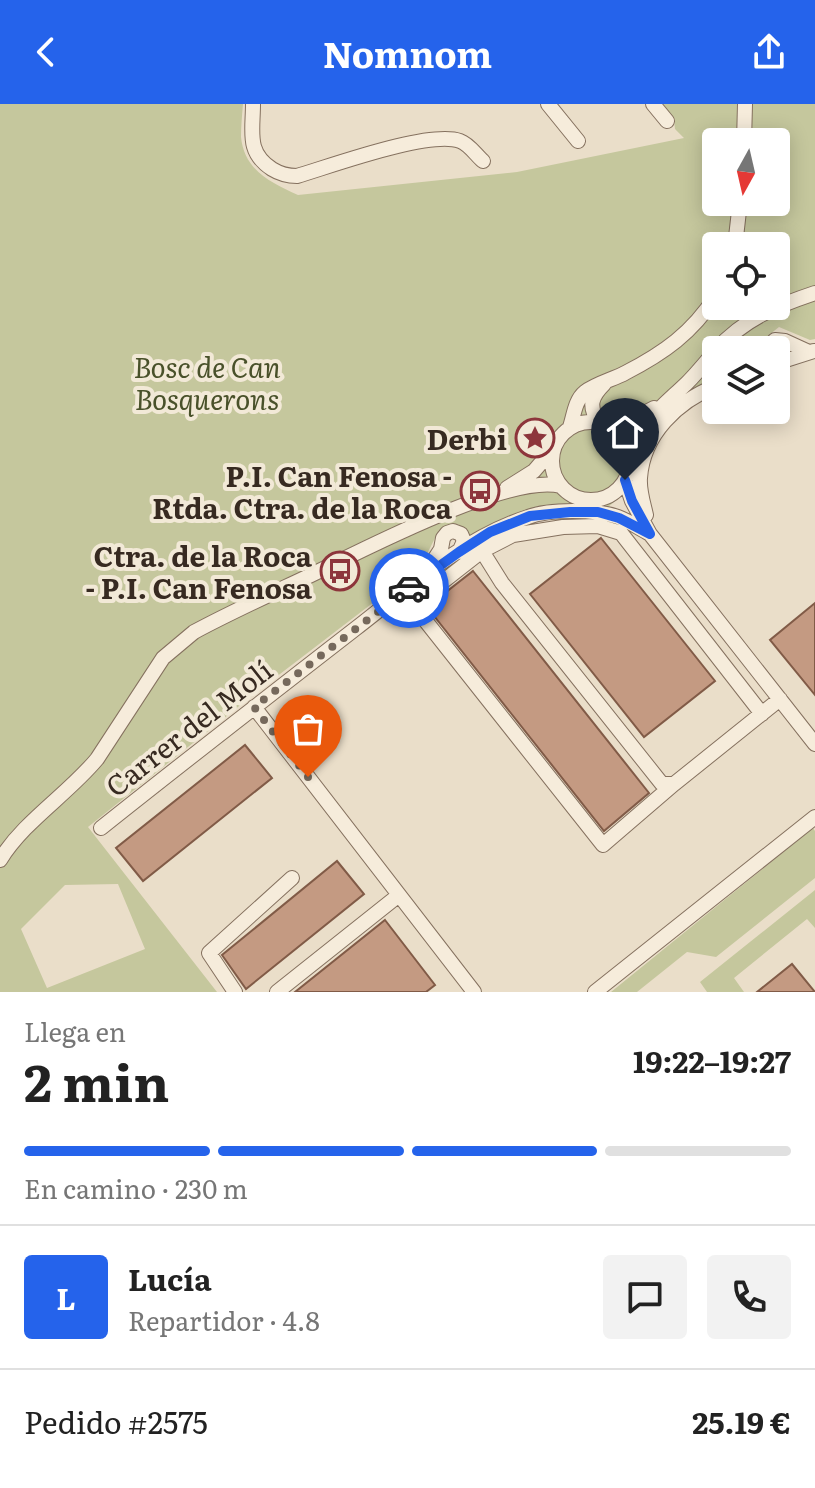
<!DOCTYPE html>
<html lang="es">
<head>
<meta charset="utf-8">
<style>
	:root { --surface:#fff; --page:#f2f2f2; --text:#222; --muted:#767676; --line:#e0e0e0; --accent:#2563eb }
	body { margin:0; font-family:Literata,serif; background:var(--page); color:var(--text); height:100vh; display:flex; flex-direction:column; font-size:30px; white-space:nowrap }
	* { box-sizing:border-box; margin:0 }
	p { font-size:26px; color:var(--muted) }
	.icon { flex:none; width:44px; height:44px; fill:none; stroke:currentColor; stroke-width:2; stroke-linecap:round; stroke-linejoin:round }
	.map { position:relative; height:888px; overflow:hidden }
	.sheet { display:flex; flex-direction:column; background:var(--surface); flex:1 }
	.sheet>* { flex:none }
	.needle { width:52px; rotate:188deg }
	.fabs { position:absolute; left:702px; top:24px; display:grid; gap:16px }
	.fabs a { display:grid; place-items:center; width:88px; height:88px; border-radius:8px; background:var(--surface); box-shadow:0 4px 20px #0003; font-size:40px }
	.pin { position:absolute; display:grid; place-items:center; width:68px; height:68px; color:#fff; margin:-82px -34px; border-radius:50% 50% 50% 0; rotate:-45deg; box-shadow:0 0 8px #0007 }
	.pin .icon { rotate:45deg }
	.courier { position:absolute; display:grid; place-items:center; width:80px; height:80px; margin:-40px; border:6px solid #2563eb; border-radius:50%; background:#fff; color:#222; box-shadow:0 2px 10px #0007 }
	.overview em { font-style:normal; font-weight:700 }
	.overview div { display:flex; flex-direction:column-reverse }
	.overview { display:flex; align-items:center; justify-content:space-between; height:136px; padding:0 24px }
	h1 { font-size:52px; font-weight:700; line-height:60px }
	.bar { display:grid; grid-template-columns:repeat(4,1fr); gap:12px 8px; align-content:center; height:96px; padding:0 24px }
	.bar i { height:10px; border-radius:6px; background:var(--line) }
	.bar .on { background:var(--accent) }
	.bar p { grid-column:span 4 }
	.line { display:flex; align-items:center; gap:20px; padding:0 24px; border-top:2px solid var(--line) }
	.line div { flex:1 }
	.round { display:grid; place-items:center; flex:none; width:84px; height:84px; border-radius:8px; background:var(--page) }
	header { display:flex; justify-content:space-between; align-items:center; height:104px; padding:0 24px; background:var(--accent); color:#fff; font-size:36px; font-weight:700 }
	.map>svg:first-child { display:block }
	.green { fill:#c5c79d; fill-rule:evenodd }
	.building { fill:#c49a82; stroke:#815b47; stroke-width:2 }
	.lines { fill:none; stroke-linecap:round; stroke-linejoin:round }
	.minor-casing { stroke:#85715f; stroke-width:16 }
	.minor { stroke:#f6ecdb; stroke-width:14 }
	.done { stroke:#76695c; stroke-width:8; stroke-dasharray:0 14.4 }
	.route { stroke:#2563eb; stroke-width:10 }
	.labels { text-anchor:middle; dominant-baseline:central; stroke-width:8; stroke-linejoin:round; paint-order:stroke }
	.park-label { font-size:28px; font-style:italic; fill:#49512a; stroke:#f2e9d7 }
	.poi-label { font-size:28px; font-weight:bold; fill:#372a21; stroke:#f2e9d7; text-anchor:end }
	.street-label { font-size:28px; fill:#372a21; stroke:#f2e9d7 }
</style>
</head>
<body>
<header><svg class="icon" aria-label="back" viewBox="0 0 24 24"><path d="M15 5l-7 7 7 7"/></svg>Nomnom<svg class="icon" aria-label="share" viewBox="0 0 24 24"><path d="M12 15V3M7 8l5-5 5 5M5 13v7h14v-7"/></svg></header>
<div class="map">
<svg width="815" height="888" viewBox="0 0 815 888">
	<rect width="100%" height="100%" fill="#eadec9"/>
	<!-- green -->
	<path class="green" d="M0 0H243C242 11 241 23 241 33 244 66 271 79 298 91L517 68 684 34 675 25 674 15 663 0H815V183L776 197V142H716V202H763L747 210 729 224 759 217 815 194V235L810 236 779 223 755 242 758 246H716V276L696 283 665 309 632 382 606 405 539 404 498 417 469 432 458 420 439 426 421 462 263 583 88 723 217 888H0ZM716 38H776V98H716ZM118 780 145 845 47 884 21 825 65 781Z
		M813 724 815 727V774L716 853 687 848 637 888H611Z
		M815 786V824L807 815 734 874 744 888H707L700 878Z"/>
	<!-- building -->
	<path class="building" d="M601 434 715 577 644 633 530 490Z
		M473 467 649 689 604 727 427 503Z
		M815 499V591L770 536Z
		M245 641 272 674 143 777 116 744Z
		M337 757 364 790 246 885 222 851Z
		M385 816 435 881 426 888H295Z
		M792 860 815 888H757Z"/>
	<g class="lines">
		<!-- minor casing -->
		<g class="minor-casing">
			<path id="minor" d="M253 0C253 28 246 48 272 65 280 70 287 72 297 72 331 62 429 26 460 37 469 40 476 51 483 57
				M548 0 578 37
				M653 0 667 17
				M744 38 745 0
				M735 142 740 98
				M716 246C744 215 776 202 815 189
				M770 246V241L775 236 785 237 809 248
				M776 259 814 247
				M552 357a39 39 0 1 1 78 0a39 39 0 1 1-78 0Z
				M599 319C588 302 591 293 604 280
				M570 323C574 311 575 296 585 288 595 280 614 275 625 269 664 249 692 229 716 192
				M611 323 627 318 654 304
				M630 353C640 318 661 304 687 279 697 269 706 258 716 246
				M625 376 632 397 650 430 815 640
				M507 384 534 367 552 346
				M646 411C643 398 639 386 640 374 643 330 678 297 716 282
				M482 447 413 501 603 741 674 680
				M428 465 441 445 443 434 447 429 453 427 461 430 464 437 459 448
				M254 603 474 888
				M762 610 621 429 598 422 563 423 513 431 482 447 502 479 662 680H674L780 595
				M101 724C185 657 270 591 355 525 408 484 463 434 528 413 549 405 596 405 618 413 629 417 640 425 650 430
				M0 756C24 717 67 691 97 655L163 554 194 528C231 508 271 490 309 472 361 447 509 369 561 382
				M235 888 209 849 292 774
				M277 888 399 791
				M595 888 815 713"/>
		</g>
		<!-- minor -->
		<use href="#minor" class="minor"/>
	</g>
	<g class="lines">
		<!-- done -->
		<path class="done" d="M308 673 254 603 409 484"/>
		<!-- route -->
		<path class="route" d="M409 484 459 448 490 428 530 412 570 408H598L619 414 650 430 632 397 625 376"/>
	</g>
	<!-- icons -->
	<defs>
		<g id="sight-ring" transform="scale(2)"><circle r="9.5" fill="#f2e9d7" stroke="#8d353b" stroke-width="1.5"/><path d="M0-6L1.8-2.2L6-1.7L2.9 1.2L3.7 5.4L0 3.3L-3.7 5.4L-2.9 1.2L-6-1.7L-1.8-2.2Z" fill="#8d353b"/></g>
		<g id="bus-ring" transform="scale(2)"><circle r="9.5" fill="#f2e9d7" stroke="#8d353b" stroke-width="1.5"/><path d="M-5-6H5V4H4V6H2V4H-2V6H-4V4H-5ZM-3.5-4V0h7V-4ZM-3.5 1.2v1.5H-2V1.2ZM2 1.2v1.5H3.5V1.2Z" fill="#8d353b"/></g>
	</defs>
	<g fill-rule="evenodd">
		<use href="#sight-ring" x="535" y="334"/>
		<use href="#bus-ring" x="480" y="387"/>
		<use href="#bus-ring" x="340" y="467"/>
	</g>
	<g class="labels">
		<!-- park labels -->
		<g class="park-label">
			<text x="207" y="262">Bosc de Can<tspan x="207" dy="32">Bosquerons</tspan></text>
		</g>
		<!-- poi labels -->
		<g class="poi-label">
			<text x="507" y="334">Derbi</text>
			<text x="452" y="371">P.I. Can Fenosa -<tspan x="452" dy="32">Rtda. Ctra. de la Roca</tspan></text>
			<text x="312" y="451">Ctra. de la Roca<tspan x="312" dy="32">- P.I. Can Fenosa</tspan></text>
		</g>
		<!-- street labels -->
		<g class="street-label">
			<text transform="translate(188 623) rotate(-38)">Carrer del Molí</text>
		</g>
	</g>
</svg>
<div class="fabs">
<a><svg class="needle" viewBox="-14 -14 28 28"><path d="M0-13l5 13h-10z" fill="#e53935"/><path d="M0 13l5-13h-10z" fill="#767676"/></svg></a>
<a><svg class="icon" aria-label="locate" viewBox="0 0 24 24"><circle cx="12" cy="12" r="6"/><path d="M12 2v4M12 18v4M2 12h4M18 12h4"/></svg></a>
<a><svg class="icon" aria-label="layers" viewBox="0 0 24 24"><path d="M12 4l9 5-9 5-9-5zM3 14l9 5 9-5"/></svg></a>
</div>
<div class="pin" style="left:308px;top:673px;background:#ea580c"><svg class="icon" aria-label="bag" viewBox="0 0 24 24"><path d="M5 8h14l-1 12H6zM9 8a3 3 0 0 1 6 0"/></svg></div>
<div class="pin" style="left:625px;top:376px;background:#1f2937"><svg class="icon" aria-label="home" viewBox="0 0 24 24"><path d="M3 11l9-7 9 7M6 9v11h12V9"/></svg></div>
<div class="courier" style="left:409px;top:484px"><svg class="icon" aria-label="car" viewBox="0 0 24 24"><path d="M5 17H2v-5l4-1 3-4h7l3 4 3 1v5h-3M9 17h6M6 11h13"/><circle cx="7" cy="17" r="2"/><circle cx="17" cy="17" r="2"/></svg></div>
</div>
<section class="sheet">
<div class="overview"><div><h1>2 min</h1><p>Llega en</p></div><em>19:22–19:27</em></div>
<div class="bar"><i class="on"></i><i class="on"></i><i class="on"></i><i></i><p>En camino · 230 m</p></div>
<div class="line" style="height:144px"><b class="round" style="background:var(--accent);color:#fff">L</b><div><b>Lucía</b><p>Repartidor · 4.8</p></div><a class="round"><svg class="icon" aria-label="chat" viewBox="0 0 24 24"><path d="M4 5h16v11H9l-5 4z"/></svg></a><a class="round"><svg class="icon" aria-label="phone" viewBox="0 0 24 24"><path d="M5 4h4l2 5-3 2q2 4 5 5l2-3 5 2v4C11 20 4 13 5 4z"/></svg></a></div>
<div class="line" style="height:104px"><div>Pedido #2575</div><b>25.19 €</b></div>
</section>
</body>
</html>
